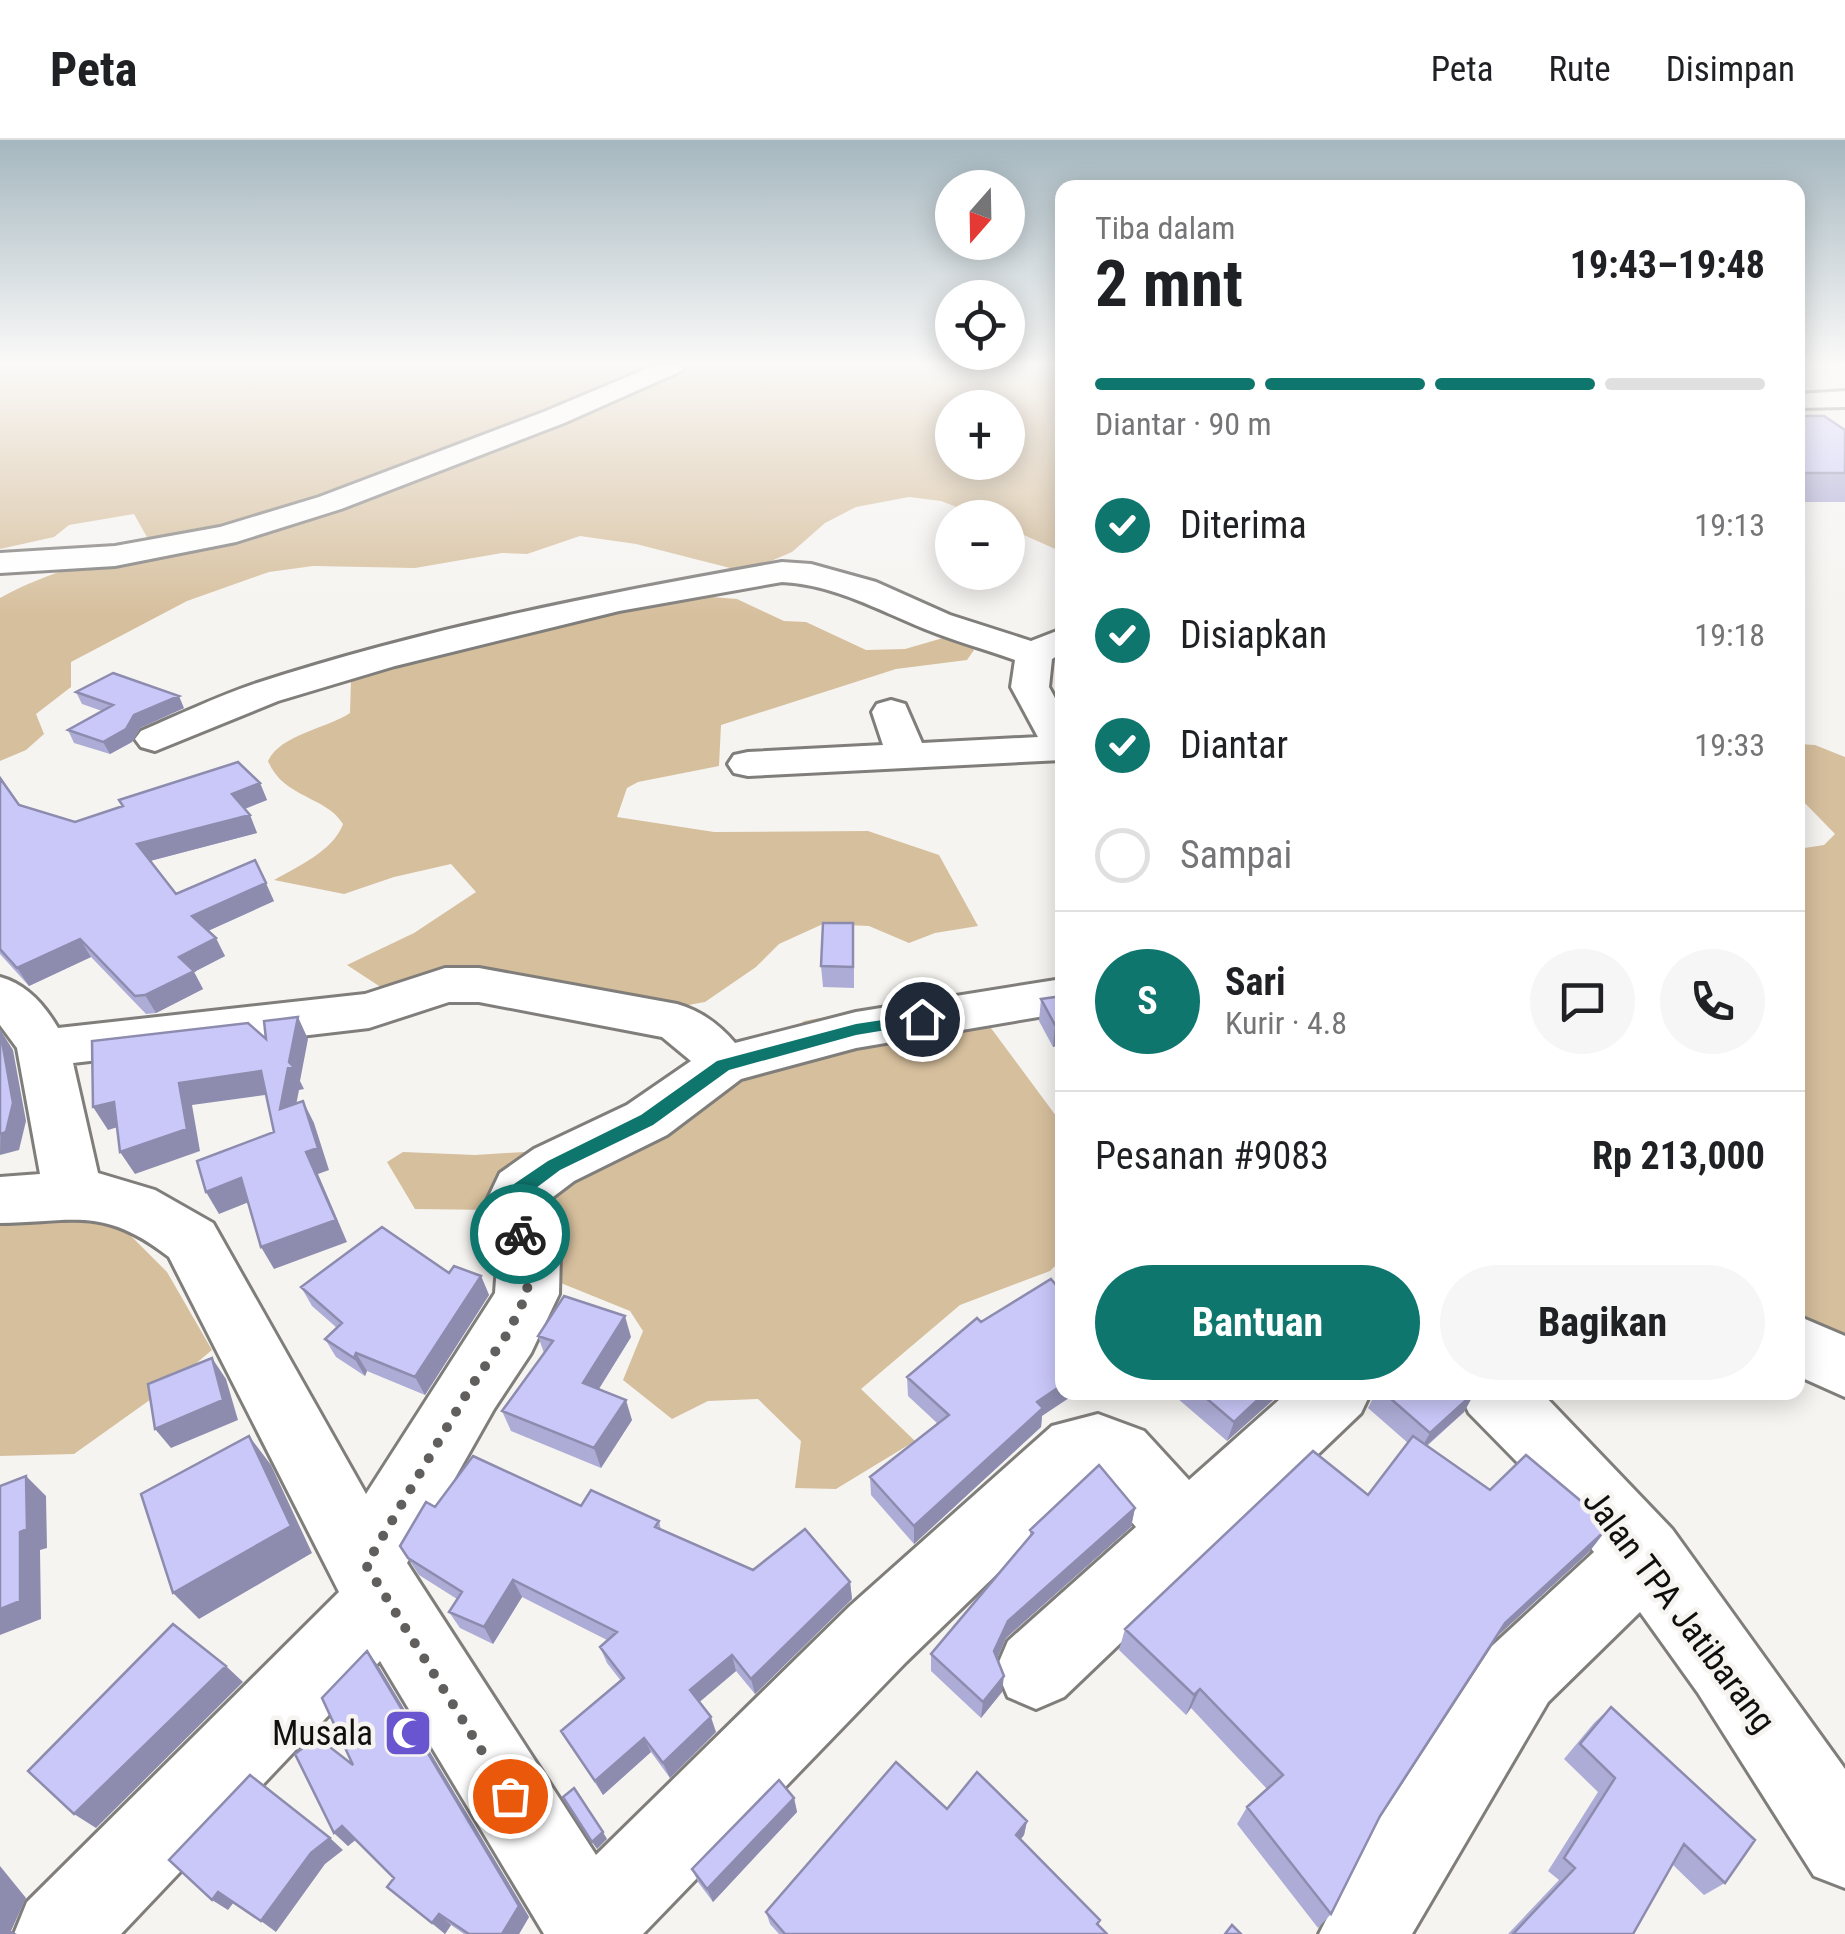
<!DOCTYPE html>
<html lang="id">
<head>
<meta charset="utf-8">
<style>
	:root { --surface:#fff; --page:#f6f6f6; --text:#202124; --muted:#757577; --line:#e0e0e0; --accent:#0f766e }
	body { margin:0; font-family:"Roboto Condensed",sans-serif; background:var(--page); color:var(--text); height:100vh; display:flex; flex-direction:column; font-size:38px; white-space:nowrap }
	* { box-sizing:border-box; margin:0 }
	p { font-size:32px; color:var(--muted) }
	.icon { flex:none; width:55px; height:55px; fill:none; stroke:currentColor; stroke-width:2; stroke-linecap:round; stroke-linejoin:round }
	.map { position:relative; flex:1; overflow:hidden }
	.sheet { position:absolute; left:1055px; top:40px; width:750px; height:1220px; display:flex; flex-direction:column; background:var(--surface); border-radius:20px; box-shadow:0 5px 25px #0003 }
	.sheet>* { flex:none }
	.needle { width:65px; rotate:200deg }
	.buttons { position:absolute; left:935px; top:30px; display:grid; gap:20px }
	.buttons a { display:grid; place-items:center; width:90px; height:90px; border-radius:50%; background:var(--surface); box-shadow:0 5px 25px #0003; font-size:50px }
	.pin { position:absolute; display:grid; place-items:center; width:85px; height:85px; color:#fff; margin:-42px; border:5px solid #fff; border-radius:50%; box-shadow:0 2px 10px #0007 }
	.courier { position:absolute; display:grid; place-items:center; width:100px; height:100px; margin:-50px; border:8px solid #0f766e; border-radius:50%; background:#fff; color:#222; box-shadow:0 2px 12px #0007 }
	.headline em { font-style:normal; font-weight:700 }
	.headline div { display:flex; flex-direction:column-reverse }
	.headline { display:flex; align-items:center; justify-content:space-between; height:170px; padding:0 40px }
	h1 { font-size:65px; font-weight:700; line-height:75px }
	.bar { display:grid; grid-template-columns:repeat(4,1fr); gap:15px 10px; align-content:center; height:120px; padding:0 40px }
	.bar i { height:12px; border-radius:8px; background:var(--line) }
	.bar .on { background:var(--accent) }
	.bar p { grid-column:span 4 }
	.line { display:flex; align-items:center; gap:25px; padding:0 40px; border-top:2px solid var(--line) }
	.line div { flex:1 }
	.round { display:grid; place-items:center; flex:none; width:105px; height:105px; border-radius:52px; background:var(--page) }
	ol { padding:0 40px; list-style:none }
	li { display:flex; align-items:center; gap:30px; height:110px }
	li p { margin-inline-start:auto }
	li .icon { padding:10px; border-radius:50%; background:var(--accent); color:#fff; stroke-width:4 }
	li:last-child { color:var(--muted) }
	li i { width:55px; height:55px; border:5px solid var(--line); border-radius:50% }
	.cta { display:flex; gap:20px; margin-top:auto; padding:20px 40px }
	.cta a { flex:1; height:115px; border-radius:60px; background:var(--accent); color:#fff; font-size:40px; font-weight:700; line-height:115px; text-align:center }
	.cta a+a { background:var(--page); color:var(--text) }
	header { display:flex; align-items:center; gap:60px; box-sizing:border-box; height:140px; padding:0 50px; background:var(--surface); border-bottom:2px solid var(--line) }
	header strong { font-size:48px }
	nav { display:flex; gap:55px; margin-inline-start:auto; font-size:35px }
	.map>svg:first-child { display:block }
	.green { fill:#d6bf9d; fill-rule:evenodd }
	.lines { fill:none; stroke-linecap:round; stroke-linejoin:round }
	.minor-casing { stroke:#807e7b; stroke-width:6 }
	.minor { fill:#fff; fill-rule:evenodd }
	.wall { fill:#adacd6 }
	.shaded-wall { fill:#8d8cae }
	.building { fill:#c9c8f9; stroke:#8d8cae; stroke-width:2.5 }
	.route { fill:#0f766e }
	.done { stroke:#605f5d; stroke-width:10; stroke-dasharray:0 18 }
	.labels { text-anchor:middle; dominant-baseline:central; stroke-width:9; stroke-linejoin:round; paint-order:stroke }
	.near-street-label { font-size:35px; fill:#100f0e; stroke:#f6f4f1 }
	.near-poi-label { font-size:35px; fill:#100f0e; stroke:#f6f4f1; text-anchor:end }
</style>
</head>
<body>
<header>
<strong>Peta</strong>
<nav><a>Peta</a><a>Rute</a><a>Disimpan</a></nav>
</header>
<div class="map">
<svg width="1845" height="1794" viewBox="0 0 1845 1794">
	<rect width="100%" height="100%" fill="#f6f4f1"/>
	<!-- green -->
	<path class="green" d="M0 226H1062V412L1008 388V378L983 377 941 361 909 357 856 367 825 383 792 412 764 424 734 429 636 404 580 396 527 414 502 413 415 428 313 426 269 432 187 461 71 522V547L36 574 44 594 26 610 0 621V458C47 431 100 422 148 399L134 374 69 385 54 397 0 409ZM952 268H1008V322H952Z
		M699 456 737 459 784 481 806 482 866 510 905 509 943 498 965 500 974 510 967 520 896 529 721 585 719 626 638 642 627 648 617 677 714 692 868 691 939 715 978 786 935 793 909 803 869 786 823 784 779 804 756 827 705 862 650 872 495 860 408 865 347 825 414 793 476 752 451 724 394 737 344 754 274 740C297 727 334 710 343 684 326 656 283 658 268 621 281 594 326 589 350 573L351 540 590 476Z
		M1798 604 1815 605 1845 617V1202L1798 1178V709L1824 705 1835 694 1798 656Z
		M909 866 985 880 1062 984V1119L1050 1131 960 1165 861 1249 915 1301 836 1349 795 1348 801 1301 758 1259 708 1261 672 1279 623 1240 643 1191 630 1171 541 1135 494 1070 415 1069 387 1022 403 1012 475 1015 601 1007 732 936 804 881 879 867Z
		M56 1073 118 1083 167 1132 212 1210 168 1247 74 1314 0 1316V1080Z"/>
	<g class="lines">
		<!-- minor casing -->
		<g class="minor-casing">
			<path id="minor" d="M653 226H685L681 231 564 283 341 369 236 402 115 426 0 433V413L115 406 220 387 319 357 546 271Z
				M1845 251V267L1798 268V254Z
				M782 422 811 424 876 442 950 475 1031 501 1062 489V513L1052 519 1049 547 1062 571V620L748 636 734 633 728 624 734 615 748 612 883 605 872 572 877 564 891 560 905 564 922 603 1038 597 1011 547 1015 520C985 509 954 501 925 489 876 469 835 445 782 442L619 471 395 526 278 561 155 611 141 607 135 599 141 591C178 575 216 557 254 544 425 488 605 453 782 422Z
				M445 828H479L677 864C701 871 719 884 735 903L856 872 1062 839V873L856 908 741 939 667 995 574 1041 545 1063 540 1075 560 1112 559 1154 531 1213 494 1269 407 1423 596 1715 850 1466 1052 1286 1098 1274 1144 1291 1189 1340 1288 1252H1371L1361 1273 1064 1557 1036 1569 1008 1557 996 1529 1008 1501 1136 1387 1095 1339 906 1522 643 1794H544L380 1521 121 1794H14L27 1762 339 1452 169 1117C103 1066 76 1082 0 1083V1037L40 1034 17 908 0 885V837C26 844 44 864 58 888L365 854ZM449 862H479L662 897 691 921 627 965 534 1009 500 1033 480 1075 498 1112 495 1153 366 1354 213 1083 155 1050 98 1033 73 923 369 888Z
				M1798 1176 1845 1196V1257L1798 1236Z
				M1459 1252H1541L1672 1389 1845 1629V1748L1814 1736 1698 1553 1640 1472 1548 1562 1412 1794H1319L1369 1695 1492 1506 1594 1412 1520 1325 1469 1273Z"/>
		</g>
		<!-- minor -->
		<use href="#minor" class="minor"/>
	</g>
	<!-- wall -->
	<path class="wall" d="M1798 276 1845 290V362H1798Z
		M76 552 184 568 140 588 132 602 110 614 74 603 68 590 102 571 82 564Z
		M0 638 19 665 75 682 122 667 119 660 260 643 267 660 245 669 250 675 257 693 150 721 176 754 274 761 208 791 225 816 194 832 203 849 156 873 146 874 91 817 29 846 0 814Z
		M854 804V848L823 847 821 826Z
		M1062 856 1053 907 1039 881 1041 859Z
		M449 1133 481 1136 489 1155 425 1255 367 1231 365 1236 336 1217 325 1199 337 1188 312 1166 301 1147Z
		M538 1196 631 1197 599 1249 632 1280 601 1328 511 1291 502 1271 544 1213Z
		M907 1237 1042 1276 1041 1287 914 1404 871 1355 870 1337 937 1283 908 1256Z
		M1170 1252H1282L1227 1301Z
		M1376 1252H1475L1464 1272 1427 1306 1490 1350 1607 1389 1589 1412 1496 1497 1380 1676 1331 1774 1318 1788 1237 1684 1247 1667 1267 1649 1191 1568 1186 1575 1119 1510 1125 1489 1368 1355 1408 1303 1368 1268Z
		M581 1366 659 1381 661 1390 753 1430 850 1442 852 1459 755 1554 736 1531 699 1562 716 1592 670 1638 651 1612 603 1655 561 1591 621 1541 607 1523 600 1507 607 1500 522 1457 493 1504 460 1488 449 1472 457 1459 419 1435 400 1406 435 1367Z
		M1135 1368 1131 1387 1006 1498 997 1518 1002 1552 981 1578 931 1531V1514L1030 1397V1390Z
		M367 1511 379 1527 529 1777 519 1794H464L451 1785 445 1794 387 1747 394 1738 356 1700 348 1706 334 1693 353 1625Z
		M1611 1567 1725 1743 1704 1755 1672 1724 1633 1794H1508L1559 1740 1548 1731 1598 1652 1564 1619 1594 1583Z
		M794 1658 797 1672 713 1762 698 1742 692 1729Z
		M947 1669 1027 1681 1024 1695 1020 1700 1100 1780 1098 1785 1107 1794H779L770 1784 766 1772Z"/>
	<!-- shaded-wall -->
	<path class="shaded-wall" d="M179 556 184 568 140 588 132 602 110 614 103 602 134 575Z
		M260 643 267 660 239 671 232 654Z
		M250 675 257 693 146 722 137 704Z
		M266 743 274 761 201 794 192 776Z
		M216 798 225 816 194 832 203 849 156 873 145 855 179 817Z
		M80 799 91 817 29 846 17 828Z
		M298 877 308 899 300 941 304 949 299 950 291 991 280 969Z
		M1062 884V905L1053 907 1055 885Z
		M1 891 13 910 26 981 19 1010 0 1015Z
		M261 931 272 954 192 965 200 1011 135 1034 120 1012 179 943Z
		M303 961 314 983 329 1030 318 1034 347 1102 274 1129 261 1107 306 1012Z
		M114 962 128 984 108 990 93 967Z
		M241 1038 254 1060 219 1074 206 1052Z
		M481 1136 489 1155 425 1255 415 1237Z
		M625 1176 631 1197 590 1263 583 1243Z
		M356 1213 367 1231 365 1236 354 1218Z
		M212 1218 226 1239 238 1280 171 1308 155 1289Z
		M1062 1245V1252H1078L1042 1276 1041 1287 914 1404V1386L1037 1262Z
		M1266 1252H1282L1227 1301 1234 1282Z
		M1475 1252 1464 1272 1419 1312 1430 1293Z
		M626 1260 632 1280 601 1328 594 1308Z
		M249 1296 271 1325 312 1413 199 1479 173 1453Z
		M26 1336 46 1356 47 1408 40 1410 41 1479 0 1495V1469L20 1392Z
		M1135 1368 1131 1387 1006 1498 993 1528 994 1511 1008 1481Z
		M1607 1389 1589 1412 1489 1504 1505 1483Z
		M513 1440 522 1457 493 1504 484 1487Z
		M850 1442 852 1459 755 1554 751 1539Z
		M367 1511 379 1527 529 1777 519 1794H502Z
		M732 1515 736 1531 696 1565 690 1550Z
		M226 1526 243 1542 96 1688 74 1674Z
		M1004 1536 1002 1552 981 1578 983 1562Z
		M1200 1549 1191 1568 1186 1575 1194 1555Z
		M711 1577 716 1592 670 1638 663 1623Z
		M644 1598 651 1612 603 1655 595 1641Z
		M794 1658 797 1672 713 1762 707 1749Z
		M1027 1681 1024 1695 1013 1709 1016 1695Z
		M342 1686 356 1699 348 1706 334 1693Z
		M603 1692 607 1699 597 1709 592 1702Z
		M330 1698 343 1710 325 1724 276 1792 261 1781 311 1713Z
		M0 1726 26 1758 11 1791 17 1794H0Z
		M218 1752 234 1762 228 1770 212 1760Z
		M439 1774 451 1785 445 1794 432 1783Z"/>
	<!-- building -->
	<path class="building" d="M1798 276H1824L1845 290V333H1798Z
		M113 533 179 556 134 575 126 589 103 602 68 590 113 565 76 552Z
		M238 622 260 643 232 654 250 675 137 704 176 754 255 720 266 743 192 776 216 798 179 817 194 831 145 855 135 856 80 799 17 828 0 809V638L19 665 75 682 123 666 119 660Z
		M823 783H853V827L821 826Z
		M1062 856V884L1055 885 1041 859Z
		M298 877 289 922 294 927 288 928 280 969 303 961 318 1008 306 1012 336 1080 261 1107 241 1038 206 1052 197 1021 274 992 261 931 179 943 187 989 120 1012 114 962 93 967 92 901 248 883 266 899 264 881Z
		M0 890 13 963 6 992 0 994Z
		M382 1087 449 1133 454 1126 481 1136 415 1237 356 1213 354 1218 325 1199 342 1183 301 1147Z
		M1051 1139 1062 1152V1245L1037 1262 1043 1268 914 1386 870 1337 949 1275 907 1237 977 1178 981 1182Z
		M564 1156 625 1176 583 1243 626 1260 594 1308 502 1271 553 1201 538 1196Z
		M212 1218 223 1260 155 1289 148 1244Z
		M1199 1252H1266L1234 1282Z
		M1383 1252H1475L1430 1293Z
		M249 1296 291 1386 173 1453 141 1354Z
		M1413 1296 1490 1350 1526 1315 1588 1367 1607 1389 1505 1483 1380 1676 1331 1774 1247 1667 1283 1635 1200 1549 1194 1555 1125 1489 1313 1311 1368 1355Z
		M473 1316 581 1366 591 1350 659 1381 655 1387 753 1430 805 1389 850 1442 751 1539 732 1515 690 1550 711 1577 663 1623 644 1598 595 1641 561 1591 624 1538 600 1507 617 1492 513 1440 484 1487 449 1472 462 1452 408 1418 400 1406 426 1362 435 1367Z
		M1099 1325 1135 1368 1008 1481 994 1511 1004 1536 983 1562 931 1514 1033 1393 1030 1390Z
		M26 1336 27 1389 20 1392V1461L0 1469V1346Z
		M173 1484 226 1526 74 1674 28 1631Z
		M367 1511 519 1766 502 1794H469L439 1774 432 1783 387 1747 394 1738 342 1686 334 1693 295 1614 317 1597 353 1625 322 1558Z
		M1611 1567 1755 1700 1725 1743 1684 1704 1633 1794H1513L1575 1728 1564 1718 1615 1638 1580 1604Z
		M896 1622 947 1669 977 1632 1027 1681 1016 1695 1100 1780 1097 1784 1107 1794H785L766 1772Z
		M250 1635 330 1698 311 1713 261 1781 218 1752 212 1760 169 1720Z
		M779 1640 794 1658 707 1749 692 1729Z
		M574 1648 603 1692 592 1702 563 1657Z
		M1232 1785 1241 1794H1225Z"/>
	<!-- sky -->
	<linearGradient id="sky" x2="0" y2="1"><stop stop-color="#a5b7bf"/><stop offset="0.47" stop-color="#fbfaf9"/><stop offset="1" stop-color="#fbfaf9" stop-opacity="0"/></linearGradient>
	<rect width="1845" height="477" fill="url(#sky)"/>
	<!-- route -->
	<path class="route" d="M922 874 930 879 928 883 856 895 729 930 653 985 560 1030 528 1054 519 1074 529 1094 526 1100H513L500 1074 514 1044 548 1021 641 975 717 921 856 884Z"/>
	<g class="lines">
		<!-- done -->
		<path class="done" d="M510 1656 366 1425 470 1248 508 1193 527 1154 529 1112 520 1094"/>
	</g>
	<!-- icons -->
	<defs>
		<g id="mosque-square" transform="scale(2.5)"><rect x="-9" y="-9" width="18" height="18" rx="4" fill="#6855cf" stroke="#f6f4f1"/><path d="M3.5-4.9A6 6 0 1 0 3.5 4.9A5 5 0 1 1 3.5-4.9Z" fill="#fff"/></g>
	</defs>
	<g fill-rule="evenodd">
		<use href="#mosque-square" x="408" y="1593"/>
	</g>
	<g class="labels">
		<!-- near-street labels -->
		<g class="near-street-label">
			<text transform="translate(1679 1471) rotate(53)">Jalan TPA Jatibarang</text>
		</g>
		<!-- near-poi labels -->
		<g class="near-poi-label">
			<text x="373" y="1593">Musala</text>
		</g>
	</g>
</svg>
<div class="buttons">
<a><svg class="needle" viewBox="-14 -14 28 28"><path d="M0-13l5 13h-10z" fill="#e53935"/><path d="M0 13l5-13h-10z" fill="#757577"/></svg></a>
<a><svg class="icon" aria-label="locate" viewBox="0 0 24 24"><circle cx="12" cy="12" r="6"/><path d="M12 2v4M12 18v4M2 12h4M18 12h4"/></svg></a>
<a>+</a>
<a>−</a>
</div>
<div class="pin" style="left:510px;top:1656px;background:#ea580c"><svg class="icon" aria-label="bag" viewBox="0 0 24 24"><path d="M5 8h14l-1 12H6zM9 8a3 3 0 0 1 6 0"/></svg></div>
<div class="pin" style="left:922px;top:879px;background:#1f2937"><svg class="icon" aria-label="home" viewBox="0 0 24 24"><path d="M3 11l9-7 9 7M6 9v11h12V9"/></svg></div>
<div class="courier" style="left:520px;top:1094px"><svg class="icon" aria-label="bike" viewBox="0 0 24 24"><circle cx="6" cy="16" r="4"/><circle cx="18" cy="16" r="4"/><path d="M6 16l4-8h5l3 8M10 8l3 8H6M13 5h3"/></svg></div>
<section class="sheet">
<div class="headline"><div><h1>2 mnt</h1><p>Tiba dalam</p></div><em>19:43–19:48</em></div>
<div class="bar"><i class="on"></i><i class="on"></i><i class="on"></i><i></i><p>Diantar · 90 m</p></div>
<ol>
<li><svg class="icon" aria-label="check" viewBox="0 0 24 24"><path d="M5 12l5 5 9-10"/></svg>Diterima<p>19:13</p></li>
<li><svg class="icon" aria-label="check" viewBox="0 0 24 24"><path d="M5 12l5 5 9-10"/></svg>Disiapkan<p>19:18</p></li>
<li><svg class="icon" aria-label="check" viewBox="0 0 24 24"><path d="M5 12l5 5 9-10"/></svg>Diantar<p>19:33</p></li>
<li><i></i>Sampai</li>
</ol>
<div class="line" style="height:180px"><b class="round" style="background:var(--accent);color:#fff">S</b><div><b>Sari</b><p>Kurir · 4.8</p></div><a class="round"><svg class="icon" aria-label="chat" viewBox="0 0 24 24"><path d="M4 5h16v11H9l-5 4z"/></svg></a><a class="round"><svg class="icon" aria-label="phone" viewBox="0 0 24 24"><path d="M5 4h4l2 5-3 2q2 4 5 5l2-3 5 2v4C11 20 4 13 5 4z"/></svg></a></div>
<div class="line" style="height:130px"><div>Pesanan #9083</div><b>Rp 213,000</b></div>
<div class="cta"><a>Bantuan</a><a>Bagikan</a></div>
</section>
</div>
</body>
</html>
